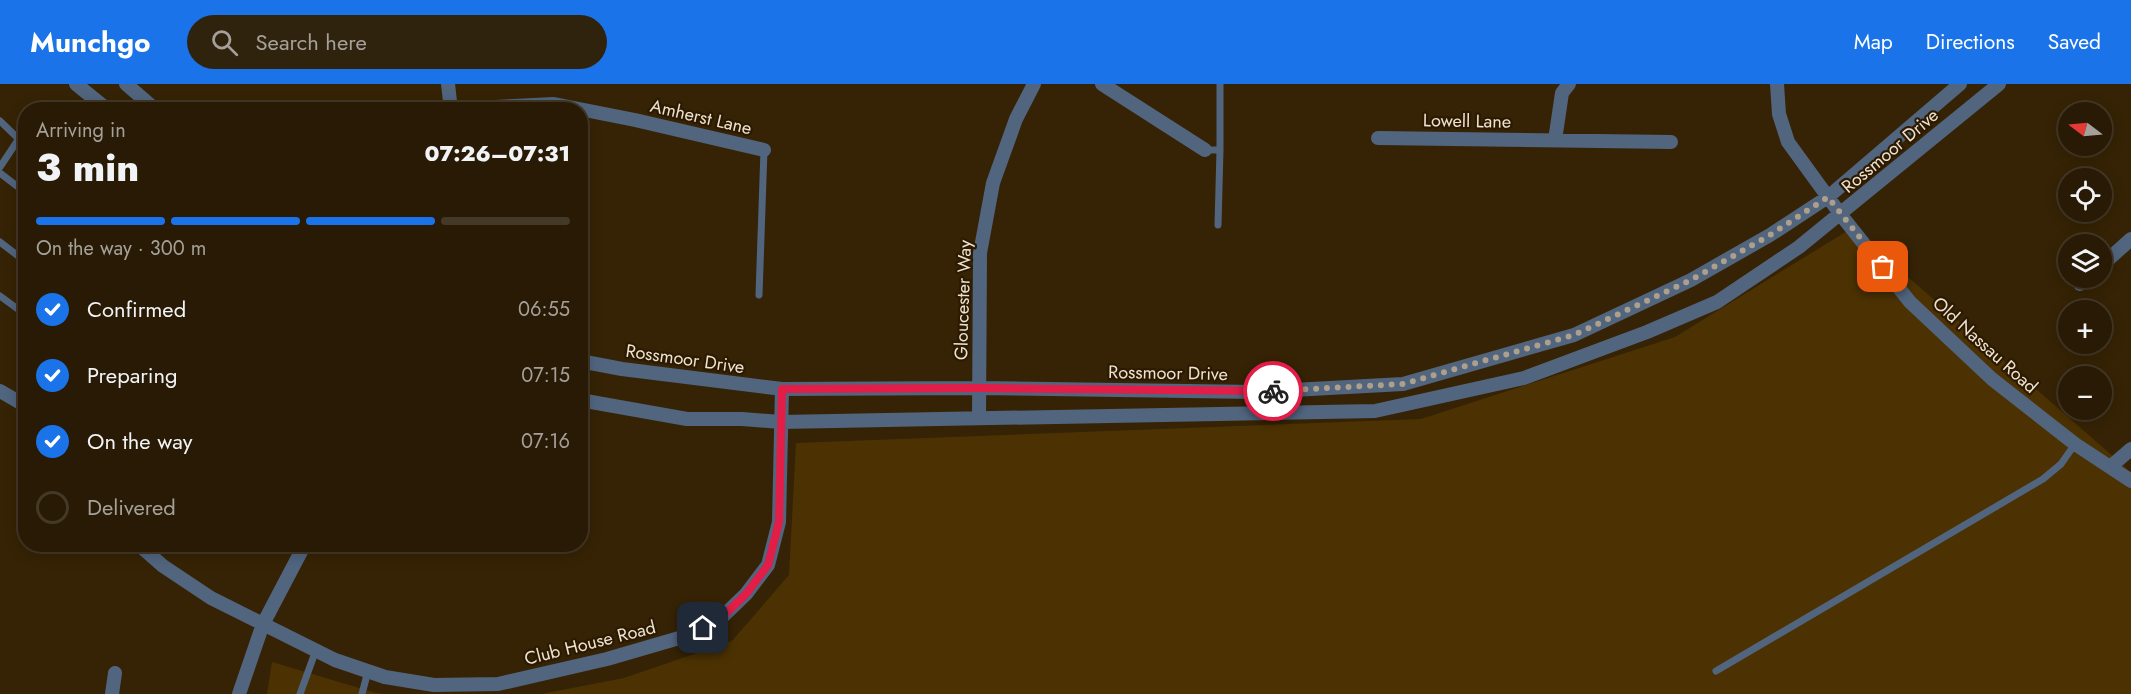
<!DOCTYPE html>
<html lang="en">
<head>
<meta charset="utf-8">
<style>
	:root { --surface:#281a04; --page:#30230e; --text:#f1f3f6; --muted:#a5a19a; --line:#443826; --accent:#1a73e8 }
	body { margin:0; font-family:Jost,sans-serif; background:var(--page); color:var(--text); height:100vh; display:flex; flex-direction:column; font-size:22px; white-space:nowrap }
	* { box-sizing:border-box; margin:0 }
	p { font-size:20px; color:var(--muted) }
	.icon { flex:none; width:33px; height:33px; fill:none; stroke:currentColor; stroke-width:2; stroke-linecap:round; stroke-linejoin:round }
	.map { position:relative; flex:1; overflow:hidden }
	.drawer { position:absolute; left:18px; top:18px; width:570px; height:450px; display:flex; flex-direction:column; background:var(--surface); border-radius:24px; box-shadow:0 3px 15px #0003,0 0 0 2px var(--line) }
	.drawer>* { flex:none }
	.needle { width:39px; rotate:286deg }
	.controls { position:absolute; left:2058px; top:18px; display:grid; gap:12px }
	.controls a { display:grid; place-items:center; width:54px; height:54px; border-radius:50%; background:var(--surface); box-shadow:0 3px 15px #0003,0 0 0 2px var(--line); font-size:30px }
	.pin { position:absolute; display:grid; place-items:center; width:51px; height:51px; color:#fff; margin:-26px; border-radius:12px; box-shadow:0 3px 9px #0006 }
	.courier { position:absolute; display:grid; place-items:center; width:60px; height:60px; margin:-30px; border:4px solid #e11d48; border-radius:50%; background:#fff; color:#222; box-shadow:0 2px 8px #0007 }
	.summary em { font-style:normal; font-weight:800 }
	.summary div { display:flex; flex-direction:column-reverse }
	.summary { display:flex; align-items:center; justify-content:space-between; height:102px; padding:0 18px }
	h1 { font-size:39px; font-weight:800; line-height:45px }
	.bar { display:grid; grid-template-columns:repeat(4,1fr); gap:9px 6px; align-content:center; height:72px; padding:0 18px }
	.bar i { height:8px; border-radius:4px; background:var(--line) }
	.bar .selected { background:var(--accent) }
	.bar p { grid-column:span 4 }
	ol { padding:0 18px; list-style:none }
	li { display:flex; align-items:center; gap:18px; height:66px }
	li p { margin-inline-start:auto }
	li .icon { padding:6px; border-radius:50%; background:var(--accent); color:#fff; stroke-width:4 }
	li:last-child { color:var(--muted) }
	li i { width:33px; height:33px; border:3px solid var(--line); border-radius:50% }
	header { display:flex; align-items:center; gap:36px; box-sizing:border-box; height:84px; padding:0 30px; background:var(--accent); color:#fff }
	header strong { font-size:28px }
	nav { display:flex; gap:33px; margin-inline-start:auto; font-size:21px }
	.search { width:420px; height:54px; background:var(--page); display:flex; align-items:center; gap:15px; box-sizing:border-box; padding:0 21px; border-radius:33px; color:var(--muted); font-size:22px }
	.map>svg:first-child { display:block }
	.green { fill:#4c3203 }
	.lines { fill:none; stroke-linecap:round; stroke-linejoin:round }
	.service { stroke:#51657f; stroke-width:7 }
	.minor { stroke:#51657f; stroke-width:14 }
	.done { stroke:#ae9f8a; stroke-width:6; stroke-dasharray:0 10.8 }
	.route { stroke:#e11d48; stroke-width:8 }
	.labels { text-anchor:middle; dominant-baseline:central; stroke-width:4.5; stroke-linejoin:round; paint-order:stroke }
	.street-label { font-size:18px; fill:#eee2d1; stroke:#2c1a00 }
</style>
</head>
<body>
<header>
<strong>Munchgo</strong>
<div class="search"><svg class="icon" aria-label="search" viewBox="0 0 24 24"><circle cx="10" cy="10" r="6"/><path d="M15 15l6 6"/></svg>Search here</div>
<nav><a>Map</a><a>Directions</a><a>Saved</a></nav>
</header>
<div class="map">
<svg width="2131" height="610" viewBox="0 0 2131 610">
	<rect width="100%" height="100%" fill="#362305"/>
	<!-- green -->
	<path class="green" d="M1852 144 2131 388V610H541L624 594 732 557 789 491 796 359 1421 335 1675 253Z
		M272 578 376 609 385 610H267Z"/>
	<g class="lines">
		<!-- service -->
		<path class="service" d="M0 37 26 62
			M1205 66H1220V0
			M0 83 18 56
			M0 89 26 109
			M1218 141 1220 66
			M0 158 26 178
			M759 211 764 66
			M0 212 26 231
			M1716 587 2043 395 2061 380 2075 360
			M300 610 316 566
			M362 610 368 587"/>
		<!-- minor -->
		<path class="minor" d="M76 0 108 26
			M126 0 156 26
			M448 0 451 26
			M1102 0 1205 66
			M1777 0 1779 30 1788 58 1841 131 1910 218 1992 295 2075 360 2131 397
			M451 25 554 20 635 36 764 66
			M1378 54 1671 58
			M1555 56 1562 9 1569 0
			M2102 181 2131 155
			M2080 200 2087 194
			M580 277 622 285 782 305 979 304 1256 308 1403 300 1574 251 1691 196 1770 151 1828 113 1960 0
			M0 307 26 322
			M580 316 687 335H742L781 338 1375 327 1524 294 1647 248 1717 218 1799 163 1999 0
			M979 334 980 169 993 99 1016 35 1034 0
			M2110 383 2131 365
			M138 460 163 482 211 514 335 576 385 593 434 601 498 600 607 575 686 552 720 535 746 510 768 481 779 438 782 305
			M112 610 115 589
			M239 610 263 540 305 460"/>
	</g>
	<g class="lines">
		<!-- done -->
		<path class="done" d="M1273 307 1403 300 1574 251 1691 196 1770 151 1828 113 1883 183"/>
		<!-- route -->
		<path class="route" d="M703 544 720 535 746 510 768 481 779 438 782 305 979 304 1273 307"/>
	</g>
	<g class="labels">
		<!-- street labels -->
		<g class="street-label">
			<text transform="translate(701 33) rotate(13)">Amherst Lane</text>
			<text transform="translate(1467 37) rotate(1)">Lowell Lane</text>
			<text transform="translate(1890 67) rotate(-40)">Rossmoor Drive</text>
			<text transform="translate(963 216) rotate(-88)">Gloucester Way</text>
			<text transform="translate(1985 261) rotate(42)">Old Nassau Road</text>
			<text transform="translate(685 275) rotate(8)">Rossmoor Drive</text>
			<text transform="translate(1168 289) rotate(1)">Rossmoor Drive</text>
			<text transform="translate(590 559) rotate(-14)">Club House Road</text>
		</g>
	</g>
</svg>
<div class="controls">
<a><svg class="needle" viewBox="-14 -14 28 28"><path d="M0-13l5 13h-10z" fill="#e53935"/><path d="M0 13l5-13h-10z" fill="#a5a19a"/></svg></a>
<a><svg class="icon" aria-label="locate" viewBox="0 0 24 24"><circle cx="12" cy="12" r="6"/><path d="M12 2v4M12 18v4M2 12h4M18 12h4"/></svg></a>
<a><svg class="icon" aria-label="layers" viewBox="0 0 24 24"><path d="M12 4l9 5-9 5-9-5zM3 14l9 5 9-5"/></svg></a>
<a>+</a>
<a>−</a>
</div>
<div class="pin" style="left:1883px;top:183px;background:#ea580c"><svg class="icon" aria-label="bag" viewBox="0 0 24 24"><path d="M5 8h14l-1 12H6zM9 8a3 3 0 0 1 6 0"/></svg></div>
<div class="pin" style="left:703px;top:544px;background:#1f2937"><svg class="icon" aria-label="home" viewBox="0 0 24 24"><path d="M3 11l9-7 9 7M6 9v11h12V9"/></svg></div>
<div class="courier" style="left:1273px;top:307px"><svg class="icon" aria-label="bike" viewBox="0 0 24 24"><circle cx="6" cy="16" r="4"/><circle cx="18" cy="16" r="4"/><path d="M6 16l4-8h5l3 8M10 8l3 8H6M13 5h3"/></svg></div>
<section class="drawer">
<div class="summary"><div><h1>3 min</h1><p>Arriving in</p></div><em>07:26–07:31</em></div>
<div class="bar"><i class="selected"></i><i class="selected"></i><i class="selected"></i><i></i><p>On the way · 300 m</p></div>
<ol>
<li><svg class="icon" aria-label="check" viewBox="0 0 24 24"><path d="M5 12l5 5 9-10"/></svg>Confirmed<p>06:55</p></li>
<li><svg class="icon" aria-label="check" viewBox="0 0 24 24"><path d="M5 12l5 5 9-10"/></svg>Preparing<p>07:15</p></li>
<li><svg class="icon" aria-label="check" viewBox="0 0 24 24"><path d="M5 12l5 5 9-10"/></svg>On the way<p>07:16</p></li>
<li><i></i>Delivered</li>
</ol>
</section>
</div>
</body>
</html>
